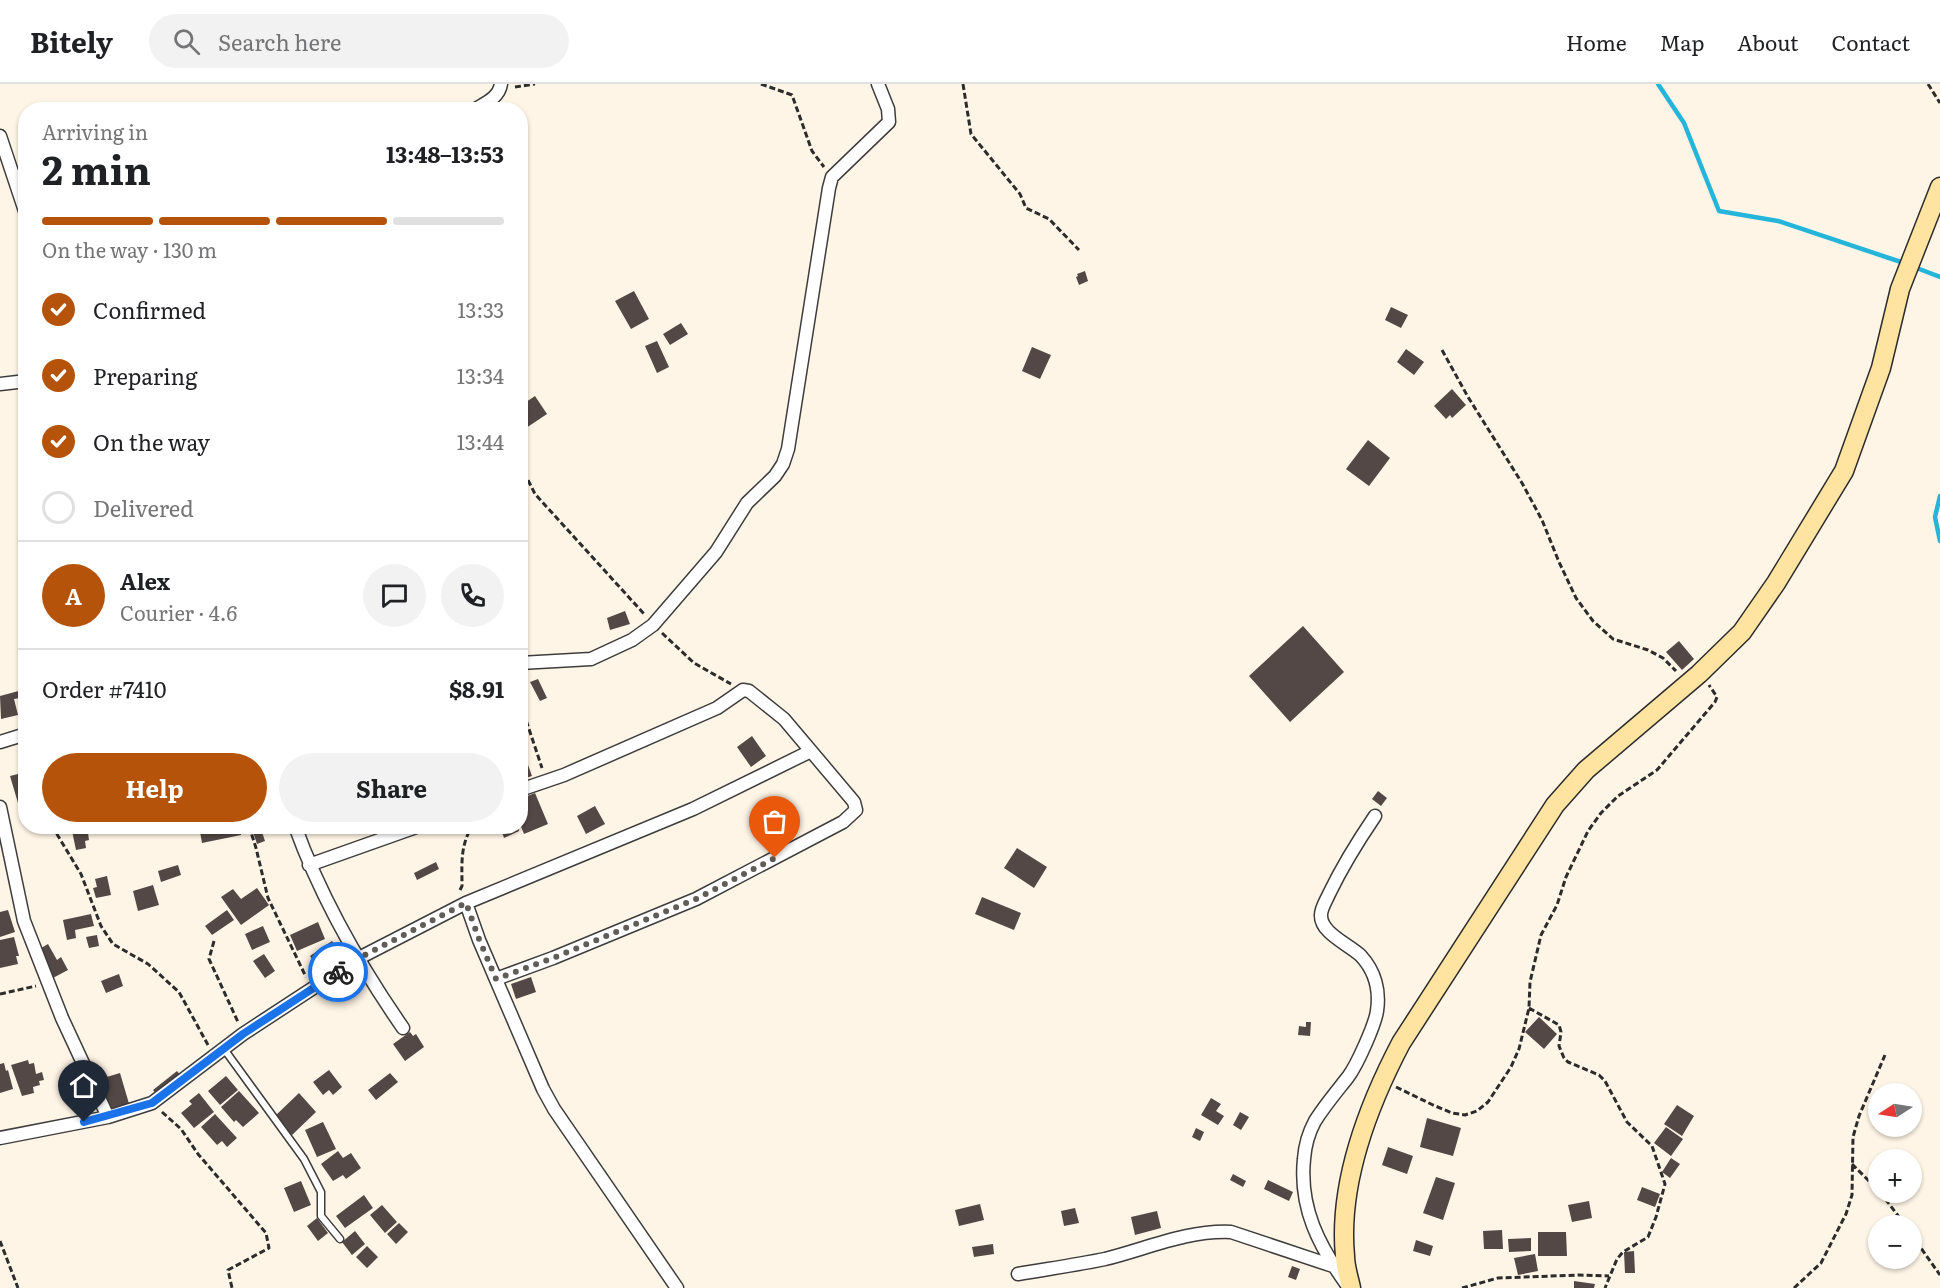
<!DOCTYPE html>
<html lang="en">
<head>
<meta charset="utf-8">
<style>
	:root { --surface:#fff; --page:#f2f2f2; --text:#202124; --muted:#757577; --line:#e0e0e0; --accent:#b45309 }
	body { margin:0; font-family:Literata,serif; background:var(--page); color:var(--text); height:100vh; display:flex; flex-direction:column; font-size:22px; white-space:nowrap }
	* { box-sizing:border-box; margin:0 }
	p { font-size:20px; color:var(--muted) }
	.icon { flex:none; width:33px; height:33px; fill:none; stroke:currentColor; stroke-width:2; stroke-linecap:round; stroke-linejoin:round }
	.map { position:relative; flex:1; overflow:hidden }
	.details { position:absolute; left:18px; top:18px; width:510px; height:732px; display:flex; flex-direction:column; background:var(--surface); border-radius:24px; box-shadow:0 2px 4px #0004 }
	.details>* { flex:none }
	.needle { width:39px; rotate:258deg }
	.controls { position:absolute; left:1868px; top:999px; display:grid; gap:12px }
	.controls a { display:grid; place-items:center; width:54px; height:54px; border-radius:50%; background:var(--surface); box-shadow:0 2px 4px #0004; font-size:30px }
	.pin { position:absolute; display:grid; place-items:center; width:51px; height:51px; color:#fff; margin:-62px -26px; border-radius:50% 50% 50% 0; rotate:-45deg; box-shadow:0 0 6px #0007 }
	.pin .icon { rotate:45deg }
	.courier { position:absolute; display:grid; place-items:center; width:60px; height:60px; margin:-30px; border:4px solid #1a73e8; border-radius:50%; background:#fff; color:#222; box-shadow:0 2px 8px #0007 }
	.overview em { font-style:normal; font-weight:700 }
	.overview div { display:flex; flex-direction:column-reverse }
	.overview { display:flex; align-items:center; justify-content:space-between; height:102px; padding:0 24px }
	h1 { font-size:39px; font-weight:700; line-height:45px }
	.bar { display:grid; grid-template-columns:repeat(4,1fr); gap:9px 6px; align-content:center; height:72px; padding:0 24px }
	.bar i { height:8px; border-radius:4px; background:var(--line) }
	.bar .on { background:var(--accent) }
	.bar p { grid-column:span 4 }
	.line { display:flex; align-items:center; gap:15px; padding:0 24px; border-top:2px solid var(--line) }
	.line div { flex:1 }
	.round { display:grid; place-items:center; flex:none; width:63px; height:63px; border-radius:32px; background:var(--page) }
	ol { padding:0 24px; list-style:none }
	li { display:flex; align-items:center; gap:18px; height:66px }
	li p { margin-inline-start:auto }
	li .icon { padding:6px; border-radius:50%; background:var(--accent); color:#fff; stroke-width:4 }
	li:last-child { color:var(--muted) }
	li i { width:33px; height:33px; border:3px solid var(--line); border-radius:50% }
	.primary-button { display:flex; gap:12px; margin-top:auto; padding:12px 24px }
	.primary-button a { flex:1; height:69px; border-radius:36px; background:var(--accent); color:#fff; font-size:24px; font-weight:700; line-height:69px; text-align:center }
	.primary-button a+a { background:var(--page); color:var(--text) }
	header { display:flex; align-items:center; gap:36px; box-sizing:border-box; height:84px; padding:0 30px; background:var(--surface); border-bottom:2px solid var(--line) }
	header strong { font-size:28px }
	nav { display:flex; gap:33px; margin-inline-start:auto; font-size:21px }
	.search { width:420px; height:54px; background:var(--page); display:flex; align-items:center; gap:15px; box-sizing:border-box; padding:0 21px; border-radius:33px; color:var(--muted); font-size:22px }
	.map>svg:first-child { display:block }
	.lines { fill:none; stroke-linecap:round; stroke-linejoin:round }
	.stream { stroke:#25b5db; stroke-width:4.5 }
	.building { fill:#534845 }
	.lane-casing { stroke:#3d3d3d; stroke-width:9 }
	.street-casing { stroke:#3d3d3d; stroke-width:15 }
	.secondary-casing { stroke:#2c2c2c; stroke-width:21 }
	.path { stroke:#2c2c2c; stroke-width:3; stroke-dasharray:6 3; stroke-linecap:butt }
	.lane { stroke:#fff; stroke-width:6 }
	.street { stroke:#fff; stroke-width:12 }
	.secondary { stroke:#ffe3a1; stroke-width:18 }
	.done { stroke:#605c57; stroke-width:6; stroke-dasharray:0 10.8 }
	.route { stroke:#1a73e8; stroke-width:8 }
</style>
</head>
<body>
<header>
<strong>Bitely</strong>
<div class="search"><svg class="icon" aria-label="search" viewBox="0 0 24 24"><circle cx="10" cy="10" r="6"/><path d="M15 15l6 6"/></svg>Search here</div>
<nav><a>Home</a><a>Map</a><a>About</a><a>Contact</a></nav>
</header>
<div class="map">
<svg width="1940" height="1204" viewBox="0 0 1940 1204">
	<rect width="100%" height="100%" fill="#fff5e6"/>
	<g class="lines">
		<!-- stream -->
		<path class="stream" d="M1658 0 1684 39 1719 127 1778 137 1907 180
			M1914 183 1940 193
			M1940 412 1935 433 1940 457"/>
	</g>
	<!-- building -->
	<path class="building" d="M1085 187 1088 197 1079 201 1076 193 1078 192 1077 190Z
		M634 207 649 235 631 245 615 217Z
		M1391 223 1408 231 1401 244 1385 236Z
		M681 239 688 250 670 261 663 250Z
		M657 257 669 283 657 289 645 262Z
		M1032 263 1051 271 1040 295 1022 287Z
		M1406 265 1424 278 1414 291 1397 278Z
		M1452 305 1466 321 1452 334 1450 331 1446 335 1434 322Z
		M535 312 547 330 526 344 520 336V322Z
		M1368 356 1390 374 1369 402 1346 385Z
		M625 527 630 540 610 546 607 534Z
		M1303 542 1344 588 1290 638 1249 592Z
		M1679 557 1694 575 1682 586 1666 568Z
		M538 595 547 614 540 617 530 598Z
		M26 605V613L14 615 18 631 1 635 0 612Z
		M752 652 766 672 751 683 737 663Z
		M523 667 532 692 520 696V668Z
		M26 688V717L18 719 10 692Z
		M1378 707 1387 714 1381 722 1372 715Z
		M535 709 548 740 524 750 520 740V715Z
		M595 722 605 740 586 750 577 732Z
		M71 742H87L89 756 85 757 86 764 76 766Z
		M199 742H240L241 751 202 759Z
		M259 742H260L265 757 257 760 252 745Z
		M500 742H518L519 747 504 754Z
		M1017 764 1047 783 1034 804 1004 784Z
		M436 778 439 785 417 796 414 789Z
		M178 781 181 791 161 798 158 787Z
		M107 792 111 811 96 814 93 804 97 803 95 795Z
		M153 801 159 821 138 827 133 807Z
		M257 804 269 821 241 841 221 813 233 805 241 815Z
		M982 813 1021 829 1014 846 975 830Z
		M8 826 15 848 0 853V828Z
		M227 826 234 836 212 851 205 842Z
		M91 830 94 842 75 846 76 854 67 856 63 836Z
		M318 838 325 855 297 867 290 851Z
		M263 842 270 858 252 866 245 850Z
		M97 851 99 862 89 864 86 853Z
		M14 853 19 872H16L18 880 0 884V856Z
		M332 857 347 879 338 885 334 880 321 888 310 872Z
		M48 860 57 876 61 873 68 886 51 895 36 867Z
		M264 870 275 887 265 894 253 877Z
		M119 890 123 902 106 909 101 897Z
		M531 893 536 908 516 915 511 900Z
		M1539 933 1557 950 1544 965 1525 948Z
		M1306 938H1311L1310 952 1298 951 1299 942 1306 943Z
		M410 948 413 952 416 950 424 963 405 977 393 960Z
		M28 976 29 980 34 979 36 990 42 988 44 996 39 997 40 1001 33 1003 34 1009 22 1012 11 981Z
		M4 979 6 987 8 986 13 1005 0 1009V980Z
		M329 986 342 1003 333 1011 329 1006 323 1011 313 998Z
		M177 987 182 993 158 1013 153 1006Z
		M120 989 130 1023 107 1029 97 996Z
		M390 989 398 998 376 1016 368 1006Z
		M226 992 238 1006 220 1021 208 1007Z
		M239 1007 259 1029 243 1043 236 1036 234 1038 221 1023Z
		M199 1009 214 1028 194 1044 181 1029 192 1020 189 1017Z
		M299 1009 316 1028 292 1051 274 1033Z
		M1211 1014 1221 1020 1216 1027 1224 1032 1218 1041 1201 1031Z
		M1677 1021 1694 1032 1682 1052 1664 1040Z
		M1240 1028 1249 1033 1241 1046 1233 1041Z
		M215 1030 237 1054 227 1063 222 1057 217 1061 201 1043Z
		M1427 1034 1461 1044 1453 1072 1420 1063Z
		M323 1038 336 1065 317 1073 305 1046Z
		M1666 1043 1683 1055 1671 1072 1654 1059Z
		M1196 1044 1204 1048 1200 1057 1192 1053Z
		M1388 1063 1413 1072 1407 1090 1382 1081Z
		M338 1067 343 1074 351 1069 361 1084 346 1095 343 1091 333 1097 321 1080Z
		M1671 1074 1680 1080 1670 1094 1662 1088Z
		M1233 1090 1246 1097 1243 1103 1230 1096Z
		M1436 1093 1455 1099 1443 1136 1423 1129Z
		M1268 1096 1293 1108 1289 1117 1264 1105Z
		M301 1097 311 1121 294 1128 284 1104Z
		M1642 1103 1660 1110 1655 1123 1637 1116Z
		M364 1111 373 1124 345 1144 336 1132Z
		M1589 1117 1592 1134 1572 1138 1568 1121Z
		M980 1120 984 1136 959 1142 955 1126Z
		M382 1121 397 1138 385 1149 370 1131Z
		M1075 1124 1079 1139 1064 1142 1061 1127Z
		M1157 1127 1161 1144 1135 1151 1131 1133Z
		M317 1134 328 1149 318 1157 307 1142Z
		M399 1139 408 1148 396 1160 387 1150Z
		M1502 1146 1503 1165H1484L1483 1147Z
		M355 1147 365 1160 352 1171 342 1158Z
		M1538 1148H1566L1567 1172H1538Z
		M1531 1154V1167L1509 1168 1508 1155Z
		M1416 1156 1433 1162 1430 1172 1413 1167Z
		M993 1160 994 1170 974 1173 972 1163Z
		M367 1162 378 1173 367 1184 356 1173Z
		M1634 1167 1635 1189H1625L1624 1168Z
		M1535 1170 1538 1187 1518 1191 1514 1174Z
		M1292 1182 1300 1185 1296 1196 1288 1193Z
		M1574 1197 1595 1200 1594 1204H1574Z"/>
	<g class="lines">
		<!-- lane casing -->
		<g class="lane-casing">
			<path id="lane" d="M224 965 304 1075 321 1108V1132L340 1155"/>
		</g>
		<!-- street casing -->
		<g class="street-casing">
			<path id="street" d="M474 26C485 19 499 14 501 0
				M0 52 26 130
				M0 300 26 297
				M520 579 591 575 632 556 653 541 716 468 747 419 775 392 783 380 788 365 829 104 832 93 889 38 888 25 878 0
				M0 658 26 650
				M0 723 24 837 62 934 108 1033
				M295 742C321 814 360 882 403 944
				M309 781 419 742
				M466 819 479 856 543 1005 554 1025 677 1204
				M496 895 553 874 696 815 843 738 856 726 854 718 784 635 749 607 743 606 717 624 564 691 520 706
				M0 1054 108 1033 152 1019 243 950 359 874 466 819 693 725 811 667
				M1018 1190C1047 1185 1076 1181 1105 1175 1146 1165 1187 1146 1231 1148L1333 1182
				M1347 1201C1319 1162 1299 1124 1304 1075 1305 1062 1309 1048 1315 1037 1325 1021 1337 1007 1348 993 1357 981 1375 941 1377 927 1380 907 1375 887 1361 872 1350 861 1320 849 1321 831 1321 824 1326 817 1329 810 1342 783 1358 757 1375 732"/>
		</g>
		<!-- secondary casing -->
		<g class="secondary-casing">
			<path id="secondary" d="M1351 1204C1349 1194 1345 1183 1345 1172 1338 1099 1368 1022 1401 959L1555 721 1586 686 1699 590 1742 548 1776 499 1844 387 1881 284 1900 205 1940 103"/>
		</g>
		<!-- path -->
		<path class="path" d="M761 0 792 11 812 67 824 83
			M963 0 971 50 1020 110 1026 124 1049 135 1079 166
			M1928 0 1940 19
			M515 3 535 0
			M1442 266 1468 313 1522 399 1542 436 1559 478 1576 514 1593 537 1613 555 1648 566 1663 574 1676 587
			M520 380 535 410 645 531
			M520 540 521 567
			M662 549 694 579 731 600
			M522 592 525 633 542 684
			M52 742 81 790 101 842 113 860 148 880 179 908 208 961
			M249 742 256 764 268 814 306 893
			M460 806 462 802C462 779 460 763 472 742
			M214 857 209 875 238 938
			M0 910 36 902
			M1529 924 1559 941 1561 948 1559 962 1564 974 1568 978 1599 991 1605 997 1627 1038 1652 1062 1665 1100 1656 1133 1648 1153 1623 1168 1617 1175 1605 1204
			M1396 1003 1433 1021 1452 1029 1465 1031 1477 1027 1488 1018 1511 983 1519 965 1529 924 1530 898 1541 851 1557 821 1566 793 1588 747 1601 729 1618 712 1657 686 1715 618 1717 613 1709 601
			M162 1028 181 1045 198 1070 266 1149 269 1164 228 1186 232 1204
			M1852 1080 1878 1106
			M1880 1108 1906 1142
			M1911 1150 1940 1191
			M0 1157 18 1204
			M1462 1204 1498 1194 1579 1191 1609 1192
			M1794 1204 1821 1179 1846 1130 1852 1111 1853 1053 1859 1032 1885 971"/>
		<!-- lane -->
		<use href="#lane" class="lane"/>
		<!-- street -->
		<use href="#street" class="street"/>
		<!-- secondary -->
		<use href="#secondary" class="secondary"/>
	</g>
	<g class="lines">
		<!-- done -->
		<path class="done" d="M338 888 359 874 466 819 479 855 496 895 553 874 696 815 775 774"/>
		<!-- route -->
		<path class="route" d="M84 1038 152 1019 243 950 338 888"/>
	</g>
</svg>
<div class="controls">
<a><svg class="needle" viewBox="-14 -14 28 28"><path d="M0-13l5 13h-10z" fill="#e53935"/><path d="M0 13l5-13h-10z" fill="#757577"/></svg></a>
<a>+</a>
<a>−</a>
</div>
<div class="pin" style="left:775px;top:774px;background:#ea580c"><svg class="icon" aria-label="bag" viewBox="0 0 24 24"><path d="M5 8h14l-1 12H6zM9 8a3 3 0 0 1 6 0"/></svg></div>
<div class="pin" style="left:84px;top:1038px;background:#1f2937"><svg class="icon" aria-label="home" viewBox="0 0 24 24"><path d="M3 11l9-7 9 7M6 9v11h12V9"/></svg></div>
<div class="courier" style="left:338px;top:888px"><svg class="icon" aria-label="bike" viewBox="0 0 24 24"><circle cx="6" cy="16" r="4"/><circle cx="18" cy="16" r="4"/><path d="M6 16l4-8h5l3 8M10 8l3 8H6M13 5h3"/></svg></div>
<section class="details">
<div class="overview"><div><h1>2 min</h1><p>Arriving in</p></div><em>13:48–13:53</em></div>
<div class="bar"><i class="on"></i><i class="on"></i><i class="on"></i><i></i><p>On the way · 130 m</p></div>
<ol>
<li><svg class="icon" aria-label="check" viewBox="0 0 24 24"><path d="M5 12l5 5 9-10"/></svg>Confirmed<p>13:33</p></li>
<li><svg class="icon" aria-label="check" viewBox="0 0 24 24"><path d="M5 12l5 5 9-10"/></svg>Preparing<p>13:34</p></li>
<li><svg class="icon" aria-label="check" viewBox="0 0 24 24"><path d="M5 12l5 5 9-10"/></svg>On the way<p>13:44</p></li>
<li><i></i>Delivered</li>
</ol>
<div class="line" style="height:108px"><b class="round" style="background:var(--accent);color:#fff">A</b><div><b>Alex</b><p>Courier · 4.6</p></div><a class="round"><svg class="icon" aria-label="chat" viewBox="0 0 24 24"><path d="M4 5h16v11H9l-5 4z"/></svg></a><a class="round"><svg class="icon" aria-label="phone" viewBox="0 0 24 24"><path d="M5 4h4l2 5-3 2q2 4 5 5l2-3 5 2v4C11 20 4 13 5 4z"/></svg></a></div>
<div class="line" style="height:78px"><div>Order #7410</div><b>$8.91</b></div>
<div class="primary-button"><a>Help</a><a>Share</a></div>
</section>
</div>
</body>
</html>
